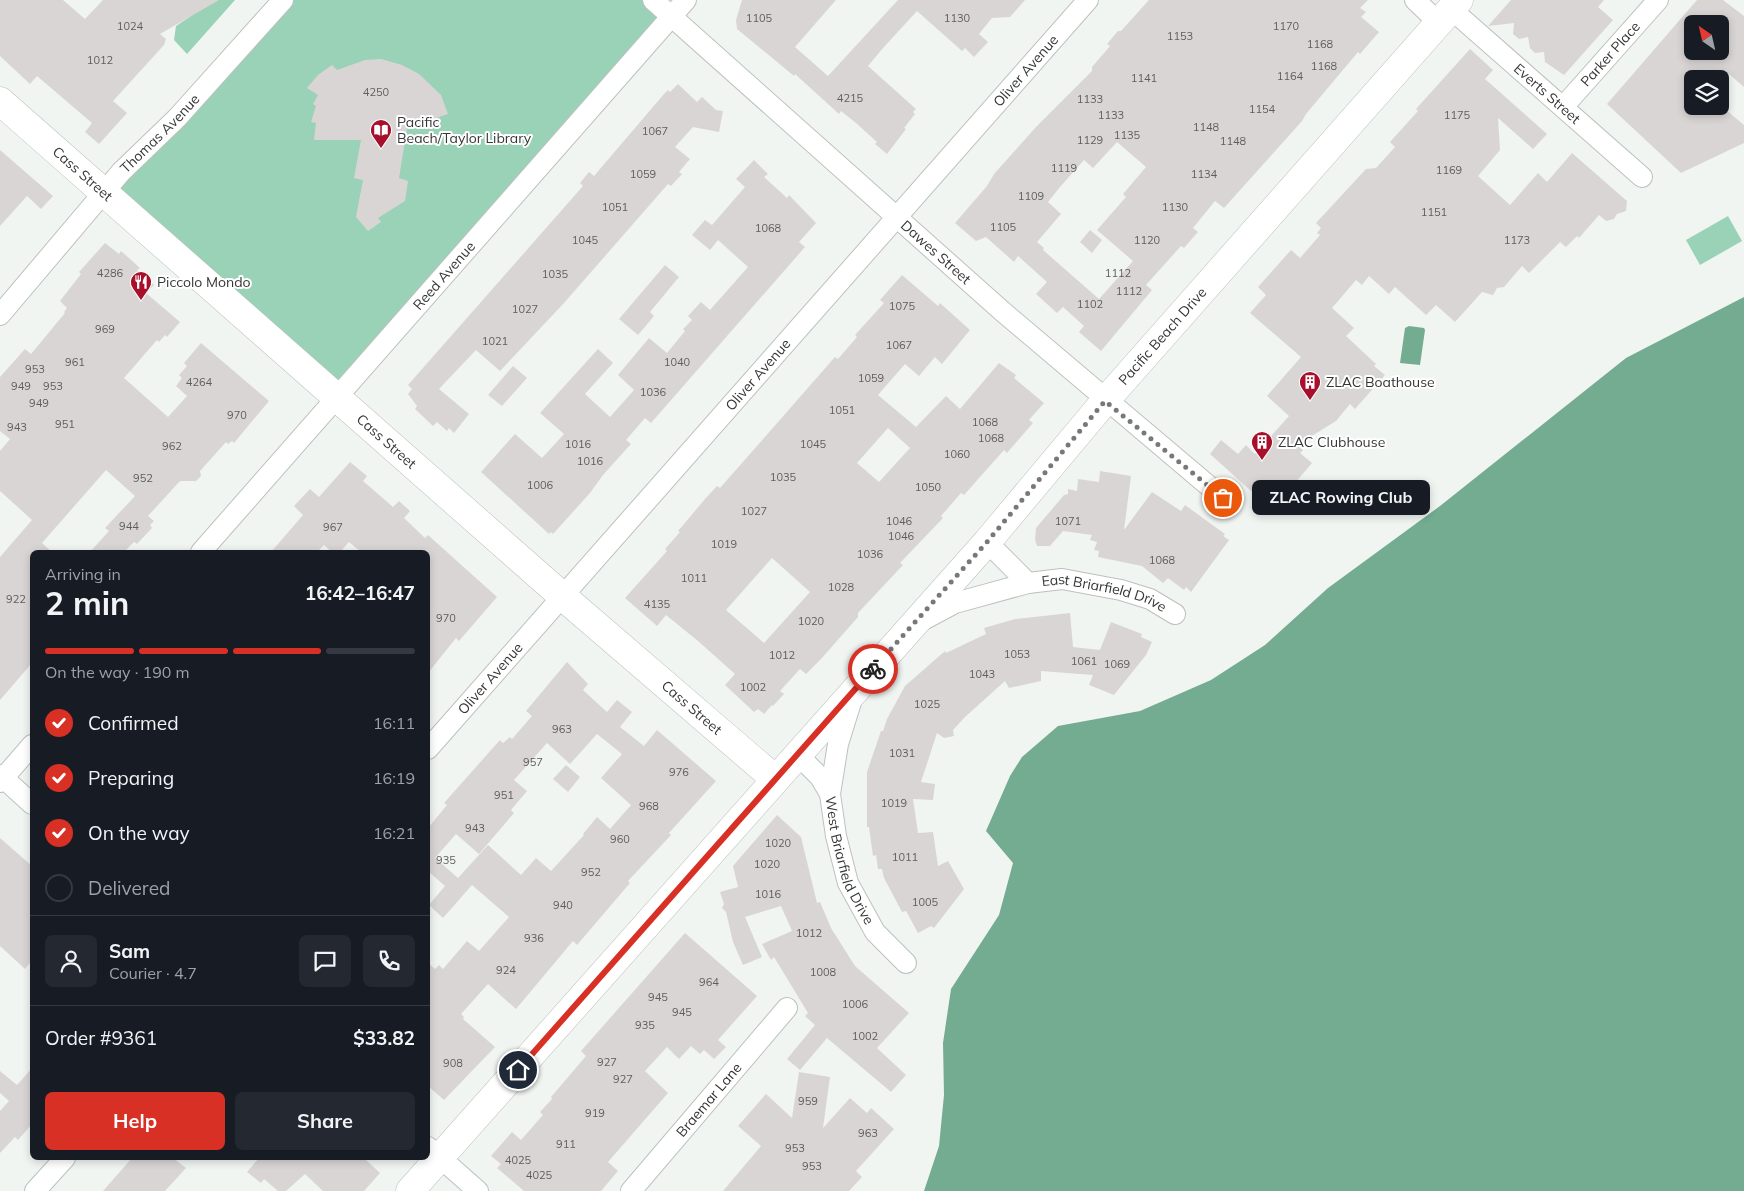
<!DOCTYPE html>
<html lang="en">
<head>
<meta charset="utf-8">
<style>
	:root { --surface:#171b24; --page:#242831; --text:#f1f3f6; --muted:#9ea1a6; --line:#363941; --accent:#d93025 }
	body { margin:0; font-family:Mulish,sans-serif; background:var(--page); color:var(--text); height:100vh; display:flex; flex-direction:column; font-size:19px; white-space:nowrap }
	* { box-sizing:border-box; margin:0 }
	p { font-size:16px; color:var(--muted) }
	.icon { flex:none; width:28px; height:28px; fill:none; stroke:currentColor; stroke-width:2; stroke-linecap:round; stroke-linejoin:round }
	.map { position:relative; flex:1; overflow:hidden }
	.panel { position:absolute; left:30px; top:550px; width:400px; height:610px; display:flex; flex-direction:column; background:var(--surface); border-radius:8px; box-shadow:0 2px 8px #0003 }
	.panel>* { flex:none }
	.needle { width:32px; rotate:326deg }
	.fabs { position:absolute; left:1684px; top:15px; display:grid; gap:10px }
	.fabs a { display:grid; place-items:center; width:45px; height:45px; border-radius:8px; background:var(--surface); box-shadow:0 2px 8px #0003; font-size:25px }
	.pin { position:absolute; display:grid; place-items:center; width:42px; height:42px; color:#fff; margin:-21px; border:2px solid #fff; border-radius:50%; box-shadow:0 1px 5px #0007 }
	.courier { position:absolute; display:grid; place-items:center; width:50px; height:50px; margin:-25px; border:4px solid #d93025; border-radius:50%; background:#fff; color:#222; box-shadow:0 1px 6px #0007 }
	.bubble { position:absolute; height:35px; border-radius:8px; background:var(--surface); box-shadow:0 2px 8px #0003; font-size:16px; font-weight:700; line-height:35px; text-align:center }
	.head em { font-style:normal; font-weight:700 }
	.head div { display:flex; flex-direction:column-reverse }
	.head { display:flex; align-items:center; justify-content:space-between; height:85px; padding:0 15px }
	h1 { font-size:32px; font-weight:700; line-height:38px }
	.bar { display:grid; grid-template-columns:repeat(4,1fr); gap:8px 5px; align-content:center; height:60px; padding:0 15px }
	.bar i { height:6px; border-radius:4px; background:var(--line) }
	.bar .on { background:var(--accent) }
	.bar p { grid-column:span 4 }
	.line { display:flex; align-items:center; gap:12px; padding:0 15px; border-top:1px solid var(--line) }
	.line div { flex:1 }
	.round { display:grid; place-items:center; flex:none; width:52px; height:52px; border-radius:8px; background:var(--page) }
	ol { padding:0 15px; list-style:none }
	li { display:flex; align-items:center; gap:15px; height:55px }
	li p { margin-inline-start:auto }
	li .icon { padding:5px; border-radius:50%; background:var(--accent); color:#fff; stroke-width:4 }
	li:last-child { color:var(--muted) }
	li i { width:28px; height:28px; border:2px solid var(--line); border-radius:50% }
	.button { display:flex; gap:10px; margin-top:auto; padding:10px 15px }
	.button a { flex:1; height:58px; border-radius:8px; background:var(--accent); color:#fff; font-size:20px; font-weight:700; line-height:58px; text-align:center }
	.button a+a { background:var(--page); color:var(--text) }
	.map>svg:first-child { display:block }
	.green { fill:#99d2b7 }
	.water { fill:#73ac91 }
	.building { fill:#dad5d5; fill-rule:evenodd }
	.lines { fill:none; stroke-linecap:round; stroke-linejoin:round }
	.street-casing { stroke:#bcc1bf; stroke-width:22 }
	.secondary-casing { stroke:#bcc1bf; stroke-width:29 }
	.street { stroke:#fff; stroke-width:20 }
	.secondary { stroke:#fff; stroke-width:28 }
	.done { stroke:#767978; stroke-width:5; stroke-dasharray:0 9 }
	.route { stroke:#d93025; stroke-width:6 }
	.labels { text-anchor:middle; dominant-baseline:central; stroke-width:4; stroke-linejoin:round; paint-order:stroke }
	.number-label { font-size:11px; fill:#5e5e5e }
	.street-label { font-size:14px; fill:#353636; stroke:#fff }
	.poi-label { font-size:14px; fill:#353636; stroke:#fff; text-anchor:start }
</style>
</head>
<body>
<div class="map">
<svg width="1744" height="1191" viewBox="0 0 1744 1191">
	<rect width="100%" height="100%" fill="#f0f5f2"/>
	<!-- green -->
	<path class="green" d="M215 0H235L187 54 174 40 176 26Z
		M286 0H650L664 13 335 385 114 192Z
		M1728 216 1742 241 1700 265 1686 240Z"/>
	<!-- water -->
	<path class="water" d="M1744 297V1191H924L939 1146 944 1095 943 1043 951 989 999 915 1013 863 986 831 1010 776 1022 757 1058 726 1140 711 1211 680 1265 645 1328 588 1440 506 1626 358Z
		M1409 326 1424 328 1425 330 1420 365 1400 363 1405 328Z"/>
	<!-- building -->
	<path class="building" d="M0 0H63L85 19 103 0H219L160 34 166 39 164 45 113 101 127 113 99 144 85 132 92 123 37 76 30 84 0 56Z
		M742 0H836L795 47 828 76 898 0H1025L1010 17 992 18 979 34 988 42 974 57 965 48 962 51 917 11 883 48 868 66 916 109 913 112 915 114 904 128 906 129 887 154 875 144 877 142 856 123 841 111 839 114 795 74 794 76 737 29 736 20Z
		M1149 0H1368L1360 8 1366 12 1361 17 1379 32 1360 54 1358 52 1306 114 1302 121 1224 208 1215 201 1193 228 1198 232 1184 248 1181 246 1146 285 1152 290 1101 351 1079 332 1084 326 1063 307 1057 313 1036 294 1047 282 1018 256 1014 262 986 237 976 241 955 223 987 186 994 174 1036 127 1092 71V67L1110 46 1107 44 1118 31H1121ZM1117 142 1146 167 1123 194 1126 197 1097 230 1133 261 1099 299 1043 250 1044 248 1037 242 1061 214 1048 202 1060 187 1084 160 1093 168Z
		M1511 0H1604L1598 7 1613 20 1564 75 1545 62 1544 52 1535 53 1530 48 1528 37 1519 39 1513 34 1514 23 1488 26Z
		M1697 0H1723L1744 16V87L1729 74 1720 81V79H1692V106L1720 105 1744 125V143L1681 173 1607 104ZM1692 24H1720V51H1692Z
		M1470 49 1493 70 1485 79 1547 134 1533 149 1498 118 1500 150 1478 176 1510 205 1538 173 1547 182 1572 153 1627 201 1626 211 1617 214 1614 219 1606 221 1599 215 1579 238 1577 236 1566 247 1560 242 1529 273 1522 266 1504 287 1497 288 1493 295 1482 292 1455 322 1436 305 1426 315 1395 287 1389 294 1369 276 1362 285 1356 280 1332 308 1354 328 1346 336 1376 364 1374 366 1385 375 1355 409 1350 404 1336 421 1297 445 1303 450 1300 453 1312 463 1284 496 1282 494 1270 508 1210 454 1221 440 1238 454 1246 445 1255 454 1289 416 1267 396 1301 357 1250 313 1266 295 1258 287 1291 250 1300 258 1320 235 1317 233 1321 228 1316 223 1366 169 1376 168 1395 147 1390 142 1418 111 1416 109Z
		M381 59 402 65 419 74 441 95 448 114 407 128 399 178 408 181 405 201 378 218 381 222 368 231 356 217 363 180 354 178 361 140H314L316 123 311 122 316 106 313 104 318 95 307 88 318 75 332 65 337 70 365 60Z
		M678 84 697 102 702 97 716 110 723 111 719 132 693 127 675 147 690 159 679 172 682 174 671 186 668 184 564 303 500 371 476 350 439 389 469 414 454 433 449 428 447 431 437 422 433 426 415 409 417 406 408 394 412 389 408 385 583 186 580 183 589 172 594 176 664 94 668 90 670 92Z
		M0 150 53 196 41 209 27 196 0 226Z
		M754 160 768 174 764 177 787 198 789 195 816 223 799 242 805 247 651 423 645 418 626 440 631 444 603 475 590 493 553 534 551 532 549 534 481 472 515 434 542 458 564 434 540 413 598 349 613 363 585 394 610 417 634 390 618 375 649 338 667 353 685 331 683 329 692 320 688 316 701 302 710 310 748 267 718 240 710 250 692 235 705 220 712 225 745 187 736 179Z
		M1090 230 1102 240 1092 253 1080 242Z
		M105 243 119 254 121 251 140 268 137 270 154 285 146 293 180 322 167 337 165 335 159 342 157 340 124 378 168 417 187 396 176 386 182 378 179 375 187 366 184 363 201 343 269 401 234 443 232 441 228 444 226 442 200 471 201 476 196 481H180L148 516 154 521 150 525 152 528 137 544 134 542 124 552H90L109 531 105 528 135 496 106 470 42 543 52 552H32V663L0 700V557L32 520 0 491V451L10 439 0 431V377L25 349 31 354 65 313 64 312 67 308 60 301 81 274 79 272Z
		M665 265 679 277 650 312 654 316 638 335 619 319Z
		M902 275 938 306 940 303 970 330 942 364 935 357 919 376 905 364 878 395 916 427 946 396 960 409 999 363 1016 375 1014 378 1044 403 1029 420 1033 423 1007 453 1004 450 964 495 961 493 941 516 943 518 900 563 903 565 858 613V617L821 659 806 674 800 669 780 691 784 694 773 706 772 705 764 714 758 709 754 712 725 685 735 674 698 641 666 615 657 626 625 598 667 551 665 549 680 532 678 531 705 499 717 486 720 488 835 357 838 359 857 337 855 335 884 303 880 300ZM888 428 910 448 879 482 857 463ZM772 558 810 592 764 643 726 610Z
		M513 366 527 378 502 406 488 395Z
		M350 462 367 476 363 481 393 507 399 501 410 511 404 518 425 538 428 535 497 597 459 641 456 638 428 673V552H361L349 542 340 552H332L324 545 317 552H271L303 515 294 506 310 489 319 497Z
		M1100 471 1131 476 1124 530 1152 492 1181 511 1185 505 1225 534 1223 536 1229 540 1191 592 1186 587 1184 590 1168 578 1163 583 1142 566 1098 557 1099 551 1094 550 1097 542 1090 540 1092 535 1063 531 1050 546H1037L1035 540 1036 528 1064 495 1068 494V489L1077 491 1078 479 1099 482Z
		M1070 613 1073 647 1100 650 1111 622 1142 634 1141 637 1152 642 1146 655 1114 695 1089 685 1093 675 1041 671V681L1009 688 1005 681 965 717 953 730 954 736 944 738 937 733 921 782 935 784 933 800 913 799 918 833 933 832 938 866 948 861 964 889 934 928 931 926 918 933 906 911 902 912 884 878 882 869H878L876 855 873 856 869 827H867V772L881 731H883L887 719 905 686 945 651 946 653 986 634 984 628 1015 619Z
		M567 662 588 684 583 690 607 712 617 700 632 712 620 727 644 746 657 730 716 781 669 833 671 835 628 881 630 883 577 945 573 941 516 1009 488 984 461 1014 464 1017 463 1019 495 1047 444 1100 428 1086V963L435 969 439 965 443 969 467 941 479 951 509 917 472 885 443 918 429 905 445 886 428 871V828L447 805 444 803 500 740 503 743 510 737 512 739 532 716 526 711ZM597 734 622 754 601 778 631 805 610 829 597 817 583 834 584 835 551 871 536 858 521 875 488 845 458 878 435 858 456 834 479 854 514 813 511 810 527 791 514 780 547 743 570 764Z
		M566 765 580 777 568 792 553 779Z
		M777 815 801 837 817 903 820 902 831 928 855 966 909 1013 877 1048 906 1075 891 1092 827 1038 800 1070 787 1059 815 1025 805 1016 808 1013 774 957 771 960 762 944 792 931 781 906 745 917 762 957 743 965 733 942 726 912 722 908 724 904 720 892 738 887 733 866Z
		M0 838 32 866V960L25 969 0 946Z
		M685 933 757 996 718 1040 726 1047 714 1059 704 1050 700 1054 691 1046 679 1059 667 1047 645 1071 668 1093 608 1162 618 1171 601 1191H524L497 1168 501 1164 491 1156 512 1132 521 1140 543 1115 540 1112 552 1099 551 1097 586 1056 581 1051Z
		M32 1068V1124L18 1140 15 1137 0 1153V1111L9 1101 0 1093V1071L17 1085Z
		M799 1072 830 1077 823 1128 850 1098 867 1113 871 1108 894 1129 856 1171 862 1177 849 1191H723L761 1146 738 1126 766 1094 792 1118Z
		M132 1158H173L186 1168 165 1191H103Z
		M259 1158H364L380 1173 364 1191H323L305 1174 286 1191H278L264 1179 261 1183 247 1172Z"/>
	<g class="lines">
		<!-- street casing -->
		<g class="street-casing">
			<g id="street">
				<path id="s1" d="M653 0 1002 311 1223 498"/>
				<path d="M1415 0 1439 23"/>
				<path id="s2" d="M1451 9 1642 177"/>
				<path id="s3" d="M1563 107 1658 0"/>
				<path id="s4" d="M0 315 121 172 177 118 283 0"/>
				<path id="s5" d="M987 542 1028 583 1062 579 1121 590 1150 599 1175 614"/>
				<path id="s6" d="M201 552 686 0"/>
				<path d="M925 619 955 603 1028 583"/>
				<path id="s7" d="M428 749 1088 0"/>
				<path id="s8" d="M797 754 820 777 830 794 836 836 848 883 875 932 906 963"/>
				<path d="M0 775 32 804"/>
				<path d="M0 782 32 745"/>
				<path d="M830 794 838 744 852 699"/>
				<path d="M428 1147 478 1191"/>
				<path d="M35 1191 65 1158"/>
				<path id="s9" d="M631 1191 787 1008"/>
			</g>
		</g>
		<!-- secondary casing -->
		<g class="secondary-casing">
			<g id="secondary">
				<path id="s10" d="M0 101 561 595 775 779"/>
				<path id="s11" d="M410 1191 987 542 1105 401 1459 0"/>
			</g>
		</g>
		<!-- street -->
		<use href="#street" class="street"/>
		<!-- secondary -->
		<use href="#secondary" class="secondary"/>
	</g>
	<g class="lines">
		<!-- done -->
		<path class="done" d="M873 669 987 542 1105 401 1223 498"/>
		<!-- route -->
		<path class="route" d="M518 1070 873 669"/>
	</g>
	<!-- icons -->
	<defs>
		<g id="library-pin" transform="scale(1.125)"><path d="M0 17L-7.5 6A9.5 9.5 0 1 1 7.5 6Z" fill="#a70f2b" stroke="#fff"/><path d="M-6-4Q-3-5.5-.7-3.5V5Q-3 3-6 4ZM6-4Q3-5.5 .7-3.5V5Q3 3 6 4Z" fill="#fff"/></g>
		<g id="restaurant-pin" transform="scale(1.125)"><path d="M0 17L-7.5 6A9.5 9.5 0 1 1 7.5 6Z" fill="#a70f2b" stroke="#fff"/><path d="M-5-6h1v4h1v-4h1v4h1v-4h1v5L-1.5 .5V6h-2V.5L-5-1ZM5-6V6H3V1.5H1.5Q1.5-4 5-6Z" fill="#fff"/></g>
		<g id="building-pin" transform="scale(1.125)"><path d="M0 17L-7.5 6A9.5 9.5 0 1 1 7.5 6Z" fill="#a70f2b" stroke="#fff"/><path d="M-4-6H4V6H1V3H-1V6H-4ZM-2.5-4.3h1.7v1.8h-1.7ZM.8-4.3h1.7v1.8H.8ZM-2.5-1h1.7V.8h-1.7ZM.8-1h1.7V.8H.8Z" fill="#fff"/></g>
	</defs>
	<g fill-rule="evenodd">
		<use href="#library-pin" x="381" y="130"/>
		<use href="#restaurant-pin" x="141" y="282"/>
		<use href="#building-pin" x="1310" y="382"/>
		<use href="#building-pin" x="1262" y="442"/>
	</g>
	<g class="labels">
		<!-- number labels -->
		<g class="number-label">
			<text x="759" y="18">1105</text>
			<text x="957" y="18">1130</text>
			<text x="130" y="26">1024</text>
			<text x="1286" y="26">1170</text>
			<text x="1180" y="36">1153</text>
			<text x="1320" y="44">1168</text>
			<text x="100" y="60">1012</text>
			<text x="1324" y="66">1168</text>
			<text x="1290" y="76">1164</text>
			<text x="1144" y="78">1141</text>
			<text x="376" y="92">4250</text>
			<text x="850" y="98">4215</text>
			<text x="1090" y="99">1133</text>
			<text x="1262" y="109">1154</text>
			<text x="1111" y="115">1133</text>
			<text x="1457" y="115">1175</text>
			<text x="1206" y="127">1148</text>
			<text x="655" y="131">1067</text>
			<text x="1127" y="135">1135</text>
			<text x="1090" y="140">1129</text>
			<text x="1233" y="141">1148</text>
			<text x="1064" y="168">1119</text>
			<text x="1449" y="170">1169</text>
			<text x="643" y="174">1059</text>
			<text x="1204" y="174">1134</text>
			<text x="1031" y="196">1109</text>
			<text x="615" y="207">1051</text>
			<text x="1175" y="207">1130</text>
			<text x="1434" y="212">1151</text>
			<text x="1003" y="227">1105</text>
			<text x="768" y="228">1068</text>
			<text x="585" y="240">1045</text>
			<text x="1147" y="240">1120</text>
			<text x="1517" y="240">1173</text>
			<text x="110" y="273">4286</text>
			<text x="1118" y="273">1112</text>
			<text x="555" y="274">1035</text>
			<text x="1129" y="291">1112</text>
			<text x="1090" y="304">1102</text>
			<text x="902" y="306">1075</text>
			<text x="525" y="309">1027</text>
			<text x="105" y="329">969</text>
			<text x="495" y="341">1021</text>
			<text x="899" y="345">1067</text>
			<text x="75" y="362">961</text>
			<text x="677" y="362">1040</text>
			<text x="35" y="369">953</text>
			<text x="871" y="378">1059</text>
			<text x="199" y="382">4264</text>
			<text x="21" y="386">949</text>
			<text x="53" y="386">953</text>
			<text x="653" y="392">1036</text>
			<text x="39" y="403">949</text>
			<text x="842" y="410">1051</text>
			<text x="237" y="415">970</text>
			<text x="985" y="422">1068</text>
			<text x="65" y="424">951</text>
			<text x="17" y="427">943</text>
			<text x="991" y="438">1068</text>
			<text x="578" y="444">1016</text>
			<text x="813" y="444">1045</text>
			<text x="172" y="446">962</text>
			<text x="957" y="454">1060</text>
			<text x="590" y="461">1016</text>
			<text x="783" y="477">1035</text>
			<text x="143" y="478">952</text>
			<text x="540" y="485">1006</text>
			<text x="928" y="487">1050</text>
			<text x="754" y="511">1027</text>
			<text x="899" y="521">1046</text>
			<text x="1068" y="521">1071</text>
			<text x="129" y="526">944</text>
			<text x="333" y="527">967</text>
			<text x="901" y="536">1046</text>
			<text x="724" y="544">1019</text>
			<text x="870" y="554">1036</text>
			<text x="1162" y="560">1068</text>
			<text x="694" y="578">1011</text>
			<text x="841" y="587">1028</text>
			<text x="16" y="599">922</text>
			<text x="657" y="604">4135</text>
			<text x="446" y="618">970</text>
			<text x="811" y="621">1020</text>
			<text x="1017" y="654">1053</text>
			<text x="782" y="655">1012</text>
			<text x="1084" y="661">1061</text>
			<text x="1117" y="664">1069</text>
			<text x="982" y="674">1043</text>
			<text x="753" y="687">1002</text>
			<text x="927" y="704">1025</text>
			<text x="562" y="729">963</text>
			<text x="902" y="753">1031</text>
			<text x="533" y="762">957</text>
			<text x="679" y="772">976</text>
			<text x="504" y="795">951</text>
			<text x="894" y="803">1019</text>
			<text x="649" y="806">968</text>
			<text x="475" y="828">943</text>
			<text x="620" y="839">960</text>
			<text x="778" y="843">1020</text>
			<text x="905" y="857">1011</text>
			<text x="446" y="860">935</text>
			<text x="767" y="864">1020</text>
			<text x="591" y="872">952</text>
			<text x="768" y="894">1016</text>
			<text x="925" y="902">1005</text>
			<text x="563" y="905">940</text>
			<text x="809" y="933">1012</text>
			<text x="534" y="938">936</text>
			<text x="506" y="970">924</text>
			<text x="823" y="972">1008</text>
			<text x="709" y="982">964</text>
			<text x="658" y="997">945</text>
			<text x="855" y="1004">1006</text>
			<text x="682" y="1012">945</text>
			<text x="645" y="1025">935</text>
			<text x="865" y="1036">1002</text>
			<text x="607" y="1062">927</text>
			<text x="453" y="1063">908</text>
			<text x="623" y="1079">927</text>
			<text x="808" y="1101">959</text>
			<text x="595" y="1113">919</text>
			<text x="868" y="1133">963</text>
			<text x="566" y="1144">911</text>
			<text x="795" y="1148">953</text>
			<text x="518" y="1160">4025</text>
			<text x="812" y="1166">953</text>
			<text x="539" y="1175">4025</text>
		</g>
		<!-- street labels -->
		<g class="street-label">
			<text stroke="none"><textPath href="#s3" startOffset="71">Parker Place</textPath></text>
			<text stroke="none"><textPath href="#s7" startOffset="904">Oliver Avenue</textPath></text>
			<text stroke="none"><textPath href="#s2" startOffset="128">Everts Street</textPath></text>
			<text stroke="none"><textPath href="#s4" startOffset="242">Thomas Avenue</textPath></text>
			<text stroke="none"><textPath href="#s10" startOffset="110">Cass Street</textPath></text>
			<text stroke="none"><textPath href="#s1" startOffset="379">Dawes Street</textPath></text>
			<text stroke="none"><textPath href="#s6" startOffset="368">Reed Avenue</textPath></text>
			<text stroke="none"><textPath href="#s11" startOffset="1139">Pacific Beach Drive</textPath></text>
			<text stroke="none"><textPath href="#s7" startOffset="499">Oliver Avenue</textPath></text>
			<text stroke="none"><textPath href="#s10" startOffset="515">Cass Street</textPath></text>
			<text stroke="none"><textPath href="#s5" startOffset="136">East Briarfield Drive</textPath></text>
			<text stroke="none"><textPath href="#s7" startOffset="94">Oliver Avenue</textPath></text>
			<text stroke="none"><textPath href="#s10" startOffset="920">Cass Street</textPath></text>
			<text stroke="none"><textPath href="#s8" startOffset="122">West Briarfield Drive</textPath></text>
			<text stroke="none"><textPath href="#s9" startOffset="120">Braemar Lane</textPath></text>
		</g>
		<!-- poi labels -->
		<g class="poi-label">
			<text x="397" y="122">Pacific<tspan x="397" dy="16">Beach/Taylor Library</tspan></text>
			<text x="157" y="282">Piccolo Mondo</text>
			<text x="1326" y="382">ZLAC Boathouse</text>
			<text x="1278" y="442">ZLAC Clubhouse</text>
		</g>
	</g>
</svg>
<div class="fabs">
<a><svg class="needle" viewBox="-14 -14 28 28"><path d="M0-13l5 13h-10z" fill="#e53935"/><path d="M0 13l5-13h-10z" fill="#9ea1a6"/></svg></a>
<a><svg class="icon" aria-label="layers" viewBox="0 0 24 24"><path d="M12 4l9 5-9 5-9-5zM3 14l9 5 9-5"/></svg></a>
</div>
<div class="pin" style="left:1223px;top:498px;background:#ea580c"><svg class="icon" aria-label="bag" viewBox="0 0 24 24"><path d="M5 8h14l-1 12H6zM9 8a3 3 0 0 1 6 0"/></svg></div>
<div class="pin" style="left:518px;top:1070px;background:#1f2937"><svg class="icon" aria-label="home" viewBox="0 0 24 24"><path d="M3 11l9-7 9 7M6 9v11h12V9"/></svg></div>
<div class="courier" style="left:873px;top:669px"><svg class="icon" aria-label="bike" viewBox="0 0 24 24"><circle cx="6" cy="16" r="4"/><circle cx="18" cy="16" r="4"/><path d="M6 16l4-8h5l3 8M10 8l3 8H6M13 5h3"/></svg></div>
<div class="bubble" style="left:1252px;top:480px;width:178px">ZLAC Rowing Club</div>
<section class="panel">
<div class="head"><div><h1>2 min</h1><p>Arriving in</p></div><em>16:42–16:47</em></div>
<div class="bar"><i class="on"></i><i class="on"></i><i class="on"></i><i></i><p>On the way · 190 m</p></div>
<ol>
<li><svg class="icon" aria-label="check" viewBox="0 0 24 24"><path d="M5 12l5 5 9-10"/></svg>Confirmed<p>16:11</p></li>
<li><svg class="icon" aria-label="check" viewBox="0 0 24 24"><path d="M5 12l5 5 9-10"/></svg>Preparing<p>16:19</p></li>
<li><svg class="icon" aria-label="check" viewBox="0 0 24 24"><path d="M5 12l5 5 9-10"/></svg>On the way<p>16:21</p></li>
<li><i></i>Delivered</li>
</ol>
<div class="line" style="height:90px"><a class="round"><svg class="icon" aria-label="person" viewBox="0 0 24 24"><circle cx="12" cy="8" r="4"/><path d="M4 21q1-7 8-7t8 7"/></svg></a><div><b>Sam</b><p>Courier · 4.7</p></div><a class="round"><svg class="icon" aria-label="chat" viewBox="0 0 24 24"><path d="M4 5h16v11H9l-5 4z"/></svg></a><a class="round"><svg class="icon" aria-label="phone" viewBox="0 0 24 24"><path d="M5 4h4l2 5-3 2q2 4 5 5l2-3 5 2v4C11 20 4 13 5 4z"/></svg></a></div>
<div class="line" style="height:65px"><div>Order #9361</div><b>$33.82</b></div>
<div class="button"><a>Help</a><a>Share</a></div>
</section>
</div>
</body>
</html>
